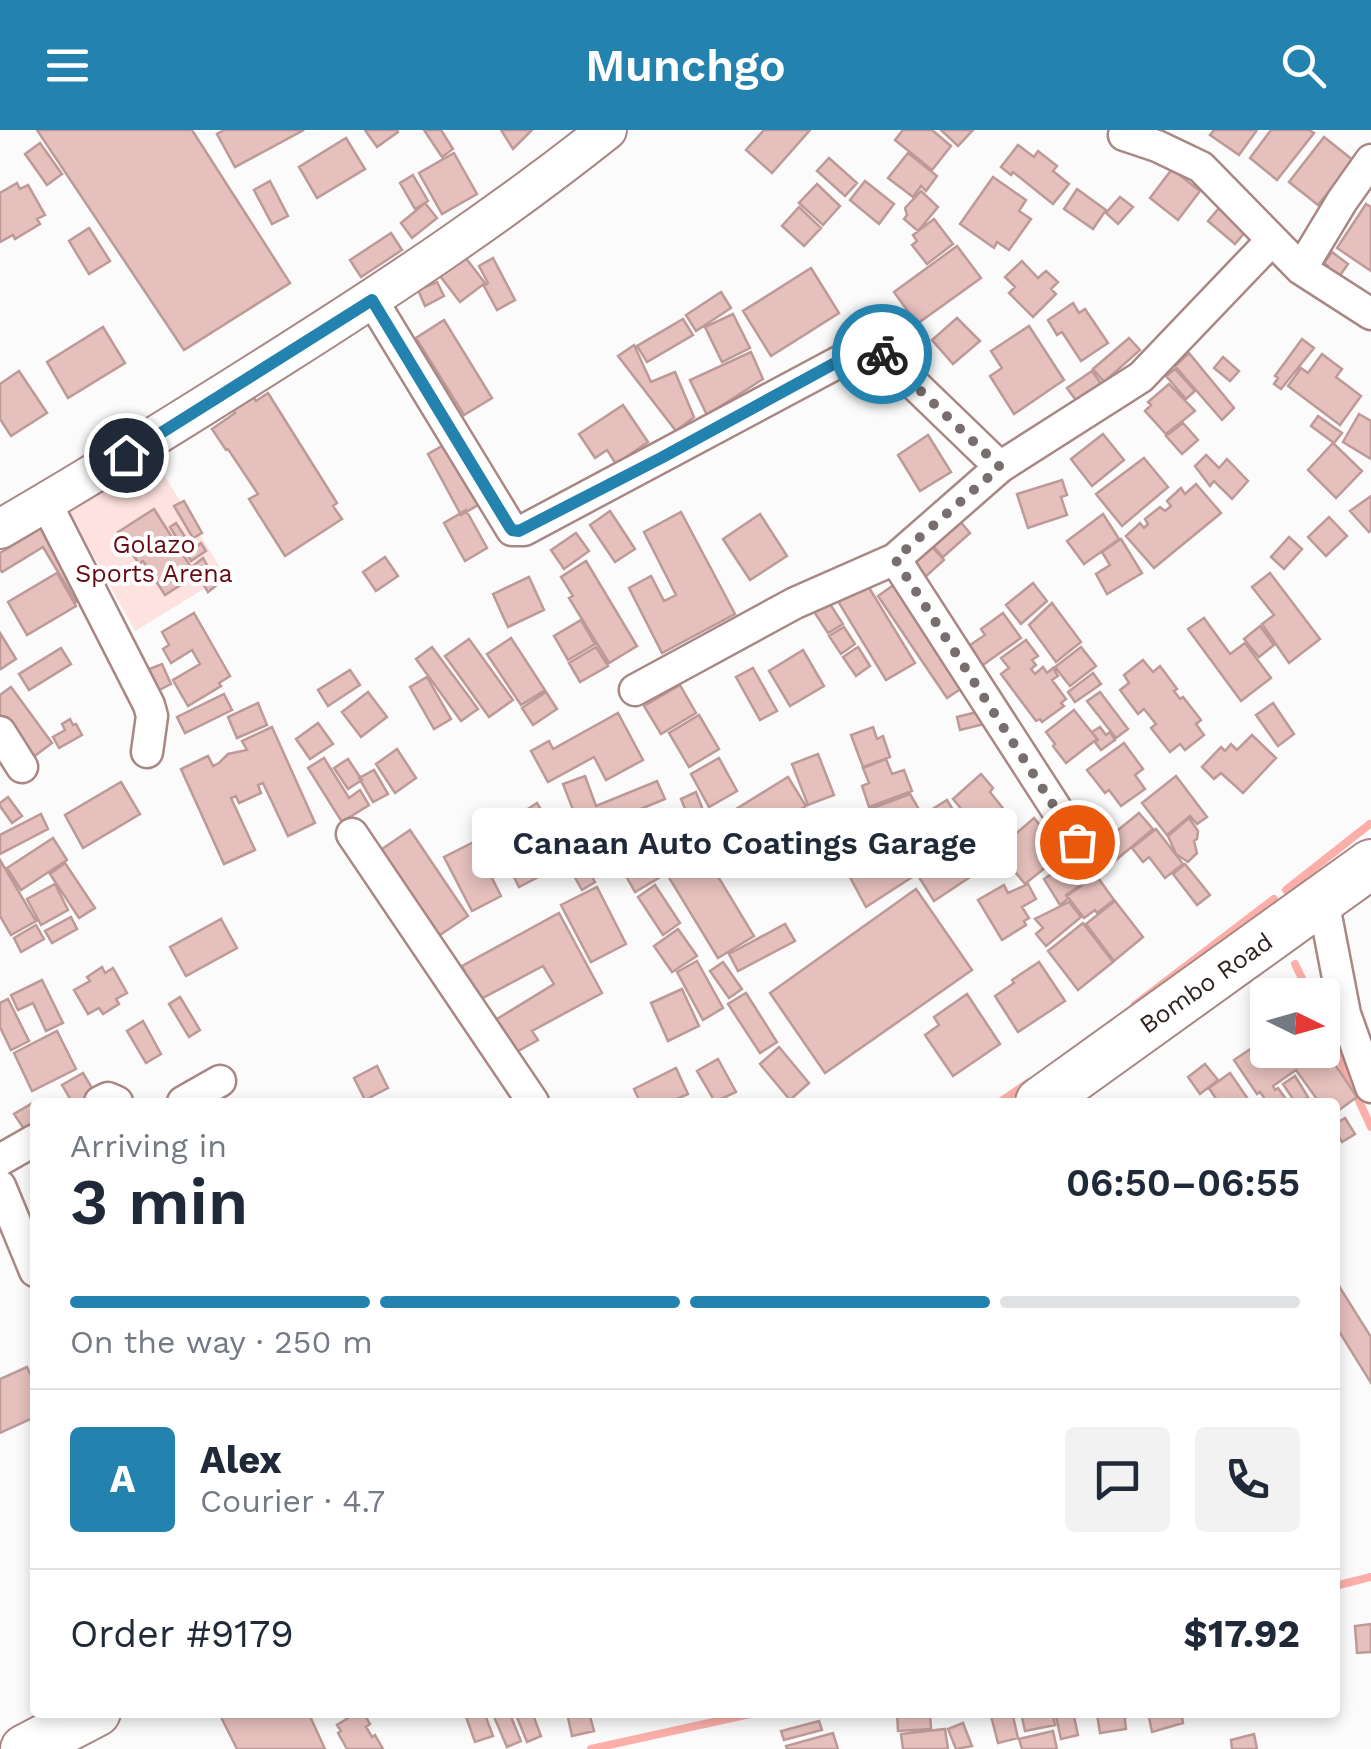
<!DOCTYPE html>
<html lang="en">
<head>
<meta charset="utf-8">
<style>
	:root { --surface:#fff; --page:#f2f2f3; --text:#1f2937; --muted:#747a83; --line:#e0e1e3; --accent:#2482ae }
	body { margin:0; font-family:"Work Sans",sans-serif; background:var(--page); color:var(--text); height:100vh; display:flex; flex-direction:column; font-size:38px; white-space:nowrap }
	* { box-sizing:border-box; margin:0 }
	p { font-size:32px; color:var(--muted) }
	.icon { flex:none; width:55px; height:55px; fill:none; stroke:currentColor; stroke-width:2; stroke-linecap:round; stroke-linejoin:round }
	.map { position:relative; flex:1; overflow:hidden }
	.side { position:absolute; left:30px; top:968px; width:1310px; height:620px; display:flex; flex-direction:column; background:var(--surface); border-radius:10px; box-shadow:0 5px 15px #0003 }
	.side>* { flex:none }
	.needle { width:65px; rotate:95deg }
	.controls { position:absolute; left:1250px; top:848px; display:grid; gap:20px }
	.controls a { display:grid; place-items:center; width:90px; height:90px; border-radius:10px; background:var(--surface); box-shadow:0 5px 15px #0003; font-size:50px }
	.pin { position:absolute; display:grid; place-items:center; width:85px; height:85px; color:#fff; margin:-42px; border:5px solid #fff; border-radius:50%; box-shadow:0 2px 10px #0007 }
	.courier { position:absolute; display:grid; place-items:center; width:100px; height:100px; margin:-50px; border:8px solid #2482ae; border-radius:50%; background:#fff; color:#222; box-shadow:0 2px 12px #0007 }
	.bubble { position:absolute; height:70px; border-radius:10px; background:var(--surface); box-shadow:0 5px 15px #0003; font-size:32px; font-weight:600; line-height:70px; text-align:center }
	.headline em { font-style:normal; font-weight:600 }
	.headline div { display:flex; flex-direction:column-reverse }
	.headline { display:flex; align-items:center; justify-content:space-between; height:170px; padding:0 40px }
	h1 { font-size:65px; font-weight:600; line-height:75px }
	.bar { display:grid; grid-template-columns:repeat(4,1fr); gap:15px 10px; align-content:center; height:120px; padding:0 40px }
	.bar i { height:12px; border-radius:8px; background:var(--line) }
	.bar .selected { background:var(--accent) }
	.bar p { grid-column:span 4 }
	.line { display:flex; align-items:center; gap:25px; padding:0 40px; border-top:2px solid var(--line) }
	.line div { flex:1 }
	.round { display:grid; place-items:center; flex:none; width:105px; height:105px; border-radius:10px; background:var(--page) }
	header { display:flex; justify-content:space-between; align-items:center; height:130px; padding:0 40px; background:var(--accent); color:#fff; font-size:45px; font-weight:600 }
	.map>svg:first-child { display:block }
	.green { fill:#fde2df }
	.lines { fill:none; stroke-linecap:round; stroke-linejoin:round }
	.stream { stroke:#fcafa9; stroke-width:8 }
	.building { fill:#e5c0bd; stroke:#bd9a97; stroke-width:2.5 }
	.minor-casing { stroke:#a98784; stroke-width:35 }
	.tertiary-casing { stroke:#a98784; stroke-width:42 }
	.primary-casing { stroke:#a98784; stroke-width:52 }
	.minor { stroke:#fff; stroke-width:30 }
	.tertiary { stroke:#fff; stroke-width:38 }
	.primary { stroke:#fff; stroke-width:48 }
	.done { stroke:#776e6d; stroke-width:10; stroke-dasharray:0 18 }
	.route { stroke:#2482ae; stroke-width:12 }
	.labels { text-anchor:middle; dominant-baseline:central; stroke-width:8; stroke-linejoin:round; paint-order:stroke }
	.park-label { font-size:25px; fill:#660d13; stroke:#fff }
	.street-label { font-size:25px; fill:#302221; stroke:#fff }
</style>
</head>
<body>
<header><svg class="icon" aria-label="menu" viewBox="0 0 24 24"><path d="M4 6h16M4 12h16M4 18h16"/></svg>Munchgo<svg class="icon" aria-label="search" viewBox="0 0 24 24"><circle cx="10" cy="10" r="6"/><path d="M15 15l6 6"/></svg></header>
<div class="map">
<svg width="1371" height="1619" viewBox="0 0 1371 1619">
	<rect width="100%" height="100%" fill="#fbfbfb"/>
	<!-- green -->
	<path class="green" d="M154 328 225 446 135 501 67 378Z"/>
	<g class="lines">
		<!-- stream -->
		<path class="stream" d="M1286 760 1370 694
			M1295 834 1310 865
			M1135 875 1274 769
			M1322 890 1371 997
			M1000 972 1029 952
			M1335 1456 1371 1447
			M591 1619 759 1582"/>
	</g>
	<!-- building -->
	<path class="building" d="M37 0H192L290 153 184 220Z
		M224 0H304L235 37 217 4Z
		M365 0H397L398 2 377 17Z
		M424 0H441L453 19 442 27Z
		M501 0H532L513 19Z
		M764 0H810L772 43 746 20Z
		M903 0H932L951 16 932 40 895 10Z
		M941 0H973L958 16Z
		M1214 0H1257L1239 25 1210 5Z
		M1271 0H1309L1314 3 1277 50 1250 28Z
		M1324 7 1354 31 1318 75 1289 52Z
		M346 8 365 39 317 68 299 37Z
		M40 13 62 44 47 55 25 24Z
		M1018 15 1034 27 1038 21 1057 36 1053 41 1069 54 1053 74 1013 42 1011 45 1001 37Z
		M454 23 477 64 442 84 419 43Z
		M908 23 937 46 926 61 921 56 913 67 888 48Z
		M829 28 857 53 845 66 817 41Z
		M1172 39 1200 61 1178 90 1150 68Z
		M413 45 428 71 415 79 400 53Z
		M993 47 1026 70 1019 81 1031 89 1009 120 997 112 994 118 960 94Z
		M270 51 288 86 272 94 254 60Z
		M865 51 894 74 879 94 850 70Z
		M17 53 20 59 28 55 45 85 37 89 40 94 15 109 13 105 0 112V63Z
		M817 54 840 76 823 95 799 73Z
		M1077 59 1106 80 1093 99 1064 79Z
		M921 61 938 77 918 101 904 89 907 85 905 78Z
		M1120 67 1133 77 1118 94 1106 83Z
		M425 73 437 88 412 108 401 93Z
		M1366 74 1371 77V141L1337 118Z
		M799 77 821 98 804 116 782 96Z
		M1219 78 1246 101 1235 114 1208 91Z
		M934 89 953 114 927 134 912 115 917 111 913 105Z
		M89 98 110 131 89 144 69 111Z
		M391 103 402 120 361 147 350 130Z
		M957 116 981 148 917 194 894 162Z
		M1332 122 1348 134 1332 157 1320 148 1328 136 1324 133Z
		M465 127 485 153 460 172 440 146Z
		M493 128 515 170 497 180 484 156 488 153 479 136Z
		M1022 131 1038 148 1046 141 1058 152 1051 159 1056 164 1033 187 1009 163 1015 157 1005 147Z
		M811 138 839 183 771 226 743 181Z
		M437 152 444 166 425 176 418 160Z
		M721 162 731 178 696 201 686 185Z
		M1073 173 1079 183 1085 179 1108 213 1081 231 1062 202 1057 205 1048 190Z
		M733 184 750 218 722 232 705 197Z
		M957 188 980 211 953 234 932 210Z
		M683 189 693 205 647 232 637 216Z
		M444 190 492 268 464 285 416 208Z
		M1029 196 1064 250 1014 284 990 246 1002 238 991 221Z
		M103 197 125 233 68 268 47 232Z
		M1129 208 1140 220 1104 252 1093 239Z
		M1302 209 1314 218 1281 259 1274 254 1278 248 1275 246Z
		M634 215 651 252 675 242 694 287 676 301 618 226Z
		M751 222 763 249 707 285 690 250Z
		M1189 223 1234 278 1222 290 1175 236Z
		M1322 224 1342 239 1336 247 1361 266 1340 295 1288 256 1301 238 1308 243Z
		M1223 227 1239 241 1230 251 1214 238Z
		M1175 239 1195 261 1186 269 1166 246Z
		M19 241 47 283 11 306 0 289V254Z
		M1092 241 1102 255 1078 273 1067 258Z
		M1169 254 1195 281 1166 304 1145 281 1151 275 1148 272Z
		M268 263 337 373 333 376 342 389 285 426 249 369 258 364 228 319 226 320 212 299 235 283 231 278 251 264 256 271Z
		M623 275 648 312 616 334 607 320 595 328 579 304Z
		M1359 284 1371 291V329L1343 312Z
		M1318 286 1342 303 1334 313 1311 296Z
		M1183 293 1198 310 1182 324 1166 306Z
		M1103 304 1124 330 1092 356 1071 329Z
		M928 305 951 342 920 361 898 325Z
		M447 313 480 374 461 385 428 324Z
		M1333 313 1362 341 1336 368 1308 340Z
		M1206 325 1219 338 1227 329 1248 351 1232 369 1214 351 1210 356 1195 336Z
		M1144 328 1168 357 1122 396 1096 364Z
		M1062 350 1067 365 1061 367 1067 385 1028 398 1017 364Z
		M1196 354 1221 383 1154 438 1126 406 1140 393 1144 398 1148 394 1145 389 1160 377 1165 381 1171 376 1167 371 1181 358 1185 364Z
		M1371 366V400L1369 402 1350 381Z
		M184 371 202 403 193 408 174 376Z
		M154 379 196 445 165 465 143 431 139 434 118 402Z
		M466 380 487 418 465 431 444 393Z
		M610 381 635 419 615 432 590 395Z
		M681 382 735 484 662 523 629 458 651 446 664 471 676 465 644 402Z
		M760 384 787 426 750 450 723 409Z
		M954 384 970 403 943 427 926 408Z
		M1103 384 1119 409 1084 434 1067 411Z
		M1329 387 1347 406 1326 426 1308 407Z
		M176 393 193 419 201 413 206 421 191 431 170 397Z
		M47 395 87 465 76 472 43 417 2 442 0 439V423Z
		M576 403 589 421 564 439 551 420Z
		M1289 407 1302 419 1284 439 1271 427Z
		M924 408 944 430 923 449 907 427Z
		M1121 409 1142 443 1107 464 1096 444 1110 435 1102 422Z
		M385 427 398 446 376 461 363 442Z
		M203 428 218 454 208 462 193 436Z
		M586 431 637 516 609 533 569 468 573 466 561 447Z
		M57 443 76 476 27 505 8 472Z
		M1270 443 1320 509 1289 533 1262 494 1274 485 1252 457Z
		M529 447 544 480 508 497 493 464Z
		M865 451 915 533 886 550 836 468Z
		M1033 453 1047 471 1021 494 1006 475Z
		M895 454 965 556 947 568 878 466Z
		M826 468 843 494 828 503 811 477Z
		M1052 473 1081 512 1056 532 1029 495Z
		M194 483 230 546 219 553 221 556 188 576 173 550 200 534 192 520 171 533 163 519 169 515 162 502Z
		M1003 483 1021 508 980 537 967 517 985 505 981 499Z
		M1204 488 1230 524 1245 513 1271 548 1241 571 1188 499Z
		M581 490 595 514 568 530 554 506Z
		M1260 496 1274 515 1259 527 1244 509Z
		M844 497 855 514 841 524 829 506Z
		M0 503 16 529 1 539 0 537Z
		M511 508 545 560 521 575 487 524Z
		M469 509 513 570 489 587 445 526Z
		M1026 510 1038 526 1032 530 1036 535 1031 539 1035 544 1043 537 1047 543 1053 538 1058 546 1052 550 1066 569 1061 573 1064 576 1042 592 1040 589 1036 591 1001 544 1009 538 1001 528Z
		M432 517 478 579 461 591 416 529Z
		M596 517 608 536 580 552 569 533Z
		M858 517 870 536 856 546 843 527Z
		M1081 517 1096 536 1070 556 1055 537Z
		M61 518 71 534 29 560 19 544Z
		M803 520 824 556 790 576 769 541Z
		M1143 530 1153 542 1160 536 1177 559 1174 561 1180 569 1183 567 1201 590 1196 594 1204 605 1185 620 1180 614 1170 622 1151 598 1156 594 1144 579 1138 584 1120 560 1129 553 1124 545Z
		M162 534 171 554 157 561 147 540Z
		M753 538 777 581 760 590 736 547Z
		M350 540 360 555 328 576 318 560Z
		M1093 543 1101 554 1075 572 1068 562Z
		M427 547 451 589 434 599 410 557Z
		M680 555 696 583 661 604 644 576Z
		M11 557 52 613 28 631 0 594V565Z
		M368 562 387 587 361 607 342 582Z
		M546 562 557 579 533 595 522 578Z
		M1100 562 1128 599 1116 608 1087 571Z
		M224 564 232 580 185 603 177 587Z
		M258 573 267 595 237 608 228 587Z
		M1273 573 1294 604 1278 616 1256 585Z
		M1074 580 1097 609 1066 633 1053 616 1055 614 1046 602Z
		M981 581 984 594 960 600 957 587Z
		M618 583 643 630 606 650 594 627 548 652 531 621 549 611 553 619Z
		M699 585 719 619 689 637 669 603Z
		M70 589 73 595 76 594 82 605 59 618 53 607 65 600 62 594Z
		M318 593 333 614 310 629 296 609Z
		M272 597 315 693 288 706 263 653 258 655 261 663 239 673 236 666 231 668 255 720 224 734 181 639 208 626 213 636 219 633 228 624 247 620 242 611Z
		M873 597 877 609 883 606 890 627 863 637 851 605Z
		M1100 597 1106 605 1110 602 1115 610 1101 620 1095 612 1098 610 1092 602Z
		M1252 605 1276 628 1243 663 1221 643 1214 649 1202 637 1221 617 1225 621 1231 614 1237 620Z
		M1124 613 1143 639 1135 645 1145 659 1121 676 1109 660 1105 663 1087 640Z
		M397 619 416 648 395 663 376 634Z
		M818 624 834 665 808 675 792 634Z
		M324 628 349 668 360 660 369 675 342 692 308 638Z
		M719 628 737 661 709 677 691 644Z
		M348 629 362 650 348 659 334 638Z
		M886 629 892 644 904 640 912 661 869 677 862 656 869 653 863 638Z
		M374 640 388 664 373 672 359 648Z
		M981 644 993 658 990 662 1006 682 981 703 953 669Z
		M585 646 596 676 657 651 665 669 582 703 563 654Z
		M1176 646 1207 687 1197 694 1190 686 1167 705 1142 673Z
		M788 647 806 676 711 735 754 806 718 828 657 728Z
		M121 652 140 684 83 718 65 685Z
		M696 662 708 693 693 699 681 669Z
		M910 664 951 735 988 711 999 728 934 771 917 744 866 777 823 697Z
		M8 667 22 686 12 693 0 676V673Z
		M947 670 968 705 943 720 923 685Z
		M537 673 546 688 487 726 478 711Z
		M1139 683 1153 699 1110 735 1096 718Z
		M41 684 48 699 0 724V705Z
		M1034 688 1048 705 1042 710 1057 728 1025 754 997 720Z
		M1189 688 1198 701 1197 709 1194 711 1197 723 1188 732 1176 724 1168 706Z
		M547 697 565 733 519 757 501 722Z
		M1156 699 1183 734 1165 748 1149 727 1143 732 1132 718Z
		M410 700 468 786 437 807 379 721Z
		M53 708 67 730 21 760 7 738Z
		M572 711 595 752 582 760 559 719Z
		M474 712 501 766 472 781 444 727Z
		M1075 728 1089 750 1066 765 1068 769 1060 775 1044 749Z
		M0 730 36 791 11 805 0 786Z
		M653 731 662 746 635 762 626 746Z
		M65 733 95 778 79 788 50 744Z
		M1185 734 1210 765 1197 775 1173 744Z
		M1096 745 1114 770 1097 783 1095 780 1084 788 1067 766Z
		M55 754 68 780 41 795 27 769Z
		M1028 754 1036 769 1022 777 1029 788 1024 791 1026 795 1002 810 978 770 1004 755 1008 763Z
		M655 755 680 793 663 805 638 767Z
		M597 757 626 814 591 832 561 775Z
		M916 759 972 840 825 943 770 863Z
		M1115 771 1143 807 1114 831 1086 794Z
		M1069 772 1081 787 1046 816 1036 804 1043 798 1035 789Z
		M559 783 602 863 532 901 538 910 509 926 492 892 554 854 543 836 479 870 462 836Z
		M71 787 77 799 52 813 45 801Z
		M221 789 237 818 186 846 170 817Z
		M1083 793 1113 832 1078 860 1048 821Z
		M785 794 795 811 738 841 729 824Z
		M36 795 44 809 21 822 14 808Z
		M678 799 697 826 672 842 654 816Z
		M697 831 723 878 703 890 677 842Z
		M723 832 742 859 729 868 710 841Z
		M1039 832 1065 871 1018 902 995 866 1014 853 1012 850Z
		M102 837 105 843 113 838 127 863 116 869 119 874 103 884 99 878 88 884 74 860 90 851 87 847Z
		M42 850 63 893 46 901 33 873 18 880 11 865Z
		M682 859 699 896 668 911 651 873Z
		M746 863 777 912 760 923 728 874Z
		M967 864 1000 914 953 946 925 905 939 895 934 887Z
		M180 867 200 900 189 907 169 874Z
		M8 869 29 911 11 920 0 897V873Z
		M143 891 161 924 146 933 127 901Z
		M57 901 76 939 32 961 14 923Z
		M1268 907V920H1322V915L1357 967 1335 983V972H1319L1296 940 1273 956 1275 960 1278 958 1288 972H1267L1260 962 1257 964 1234 930Z
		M779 917 809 953 790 970 760 934Z
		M718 929 736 962 715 972 697 941Z
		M1205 934 1218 950 1200 964 1188 947Z
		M377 936 388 958 365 970 354 948Z
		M676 938 688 964 670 972H640L634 959Z
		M83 943 95 963 78 972H72L62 955Z
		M1230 943 1250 972H1218L1209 958Z
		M1295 946 1308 967 1298 972H1295L1283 954Z
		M31 974 35 980V996L26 1002 14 984Z
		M1345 988 1355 1004 1342 1012 1335 1001V994Z
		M1337 1153 1371 1207V1253L1335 1195Z
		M27 1237 35 1254V1287L0 1303V1249Z
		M1371 1494V1522L1357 1523 1355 1496Z
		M230 1582H308L325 1619H237L221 1587Z
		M358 1582H363L370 1594 366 1597 372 1607 375 1605 383 1619H347L338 1603 341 1601 337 1595Z
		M469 1582H484L493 1606 475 1612 465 1584Z
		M492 1582H509L521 1611 507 1617Z
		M515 1582H532L541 1606 527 1612Z
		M589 1582 594 1601 572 1606 567 1583Z
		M897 1582H930L931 1599 898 1601Z
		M990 1582H1012L1018 1608 998 1613Z
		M1021 1582H1052L1055 1595 1025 1601Z
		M1055 1582H1073L1078 1605 1061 1609Z
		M1106 1582H1124L1126 1599 1100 1603 1097 1584Z
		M1148 1582H1181L1183 1593 1152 1602Z
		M819 1591 822 1600 784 1610 781 1601Z
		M963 1593 972 1616 956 1619 948 1599Z
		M945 1599 948 1619H903L901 1604Z
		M1053 1601 1057 1619H1022L1019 1609Z
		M833 1603 838 1619H787L786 1616Z
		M1254 1604 1257 1619H1232L1231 1610Z"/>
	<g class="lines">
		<!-- minor casing -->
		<g class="minor-casing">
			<path id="minor" d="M1124 5 1157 16 1201 37 1301 139 1371 184
				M1301 139 1342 71 1371 30
				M372 170 512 400H524L865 218 877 220 884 225 1000 337
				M46 373 149 575 152 586 147 622
				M895 429 1077 711
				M635 560 795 473 895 429 1000 337 1141 247 1272 110
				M0 602 22 637
				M352 704 533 972
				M1323 770 1345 884 1371 957
				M100 972 108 968 117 972
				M183 972 220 951
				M0 1030 35 1010
				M0 1056 35 1141"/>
		</g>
		<!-- tertiary casing -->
		<g class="tertiary-casing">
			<path id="tertiary" d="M0 399C95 344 188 286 281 227 393 156 503 83 607 0"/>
		</g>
		<!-- primary casing -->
		<g class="primary-casing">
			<path id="primary" d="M1040 972 1371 734
				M25 1619 96 1582"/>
		</g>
		<!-- minor -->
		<use href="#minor" class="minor"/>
		<!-- tertiary -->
		<use href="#tertiary" class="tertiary"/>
		<!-- primary -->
		<use href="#primary" class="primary"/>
	</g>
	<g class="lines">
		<!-- done -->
		<path class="done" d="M882 224 1000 337 895 429 1077 712"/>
		<!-- route -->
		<path class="route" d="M126 325 372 170 509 396 512 400 519 401 661 328 859 220 872 219 882 224"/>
	</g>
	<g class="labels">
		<!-- park labels -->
		<g class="park-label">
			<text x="154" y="414">Golazo<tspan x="154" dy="29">Sports Arena</tspan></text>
		</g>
		<!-- street labels -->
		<g class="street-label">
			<text transform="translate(1206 853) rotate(-35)">Bombo Road</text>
		</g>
	</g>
</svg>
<div class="controls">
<a><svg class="needle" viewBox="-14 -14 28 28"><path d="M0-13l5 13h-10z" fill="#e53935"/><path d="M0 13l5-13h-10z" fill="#747a83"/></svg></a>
</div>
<div class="pin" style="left:1077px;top:712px;background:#ea580c"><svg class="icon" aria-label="bag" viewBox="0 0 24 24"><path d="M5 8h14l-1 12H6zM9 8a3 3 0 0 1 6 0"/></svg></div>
<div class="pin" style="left:126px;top:325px;background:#1f2937"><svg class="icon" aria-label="home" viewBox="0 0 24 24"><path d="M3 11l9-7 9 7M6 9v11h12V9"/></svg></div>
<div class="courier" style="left:882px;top:224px"><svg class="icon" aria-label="bike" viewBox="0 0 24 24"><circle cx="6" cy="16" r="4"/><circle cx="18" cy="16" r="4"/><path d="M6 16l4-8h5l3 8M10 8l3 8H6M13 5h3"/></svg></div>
<div class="bubble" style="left:472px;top:678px;width:545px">Canaan Auto Coatings Garage</div>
<section class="side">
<div class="headline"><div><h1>3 min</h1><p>Arriving in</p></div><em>06:50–06:55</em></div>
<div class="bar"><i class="selected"></i><i class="selected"></i><i class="selected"></i><i></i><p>On the way · 250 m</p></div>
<div class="line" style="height:180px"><b class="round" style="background:var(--accent);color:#fff">A</b><div><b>Alex</b><p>Courier · 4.7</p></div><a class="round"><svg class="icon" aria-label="chat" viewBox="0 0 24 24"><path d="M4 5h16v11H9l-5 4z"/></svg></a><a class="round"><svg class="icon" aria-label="phone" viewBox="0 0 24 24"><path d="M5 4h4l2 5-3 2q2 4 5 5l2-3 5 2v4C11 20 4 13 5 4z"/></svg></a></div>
<div class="line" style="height:130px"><div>Order #9179</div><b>$17.92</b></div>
</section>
</div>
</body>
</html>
